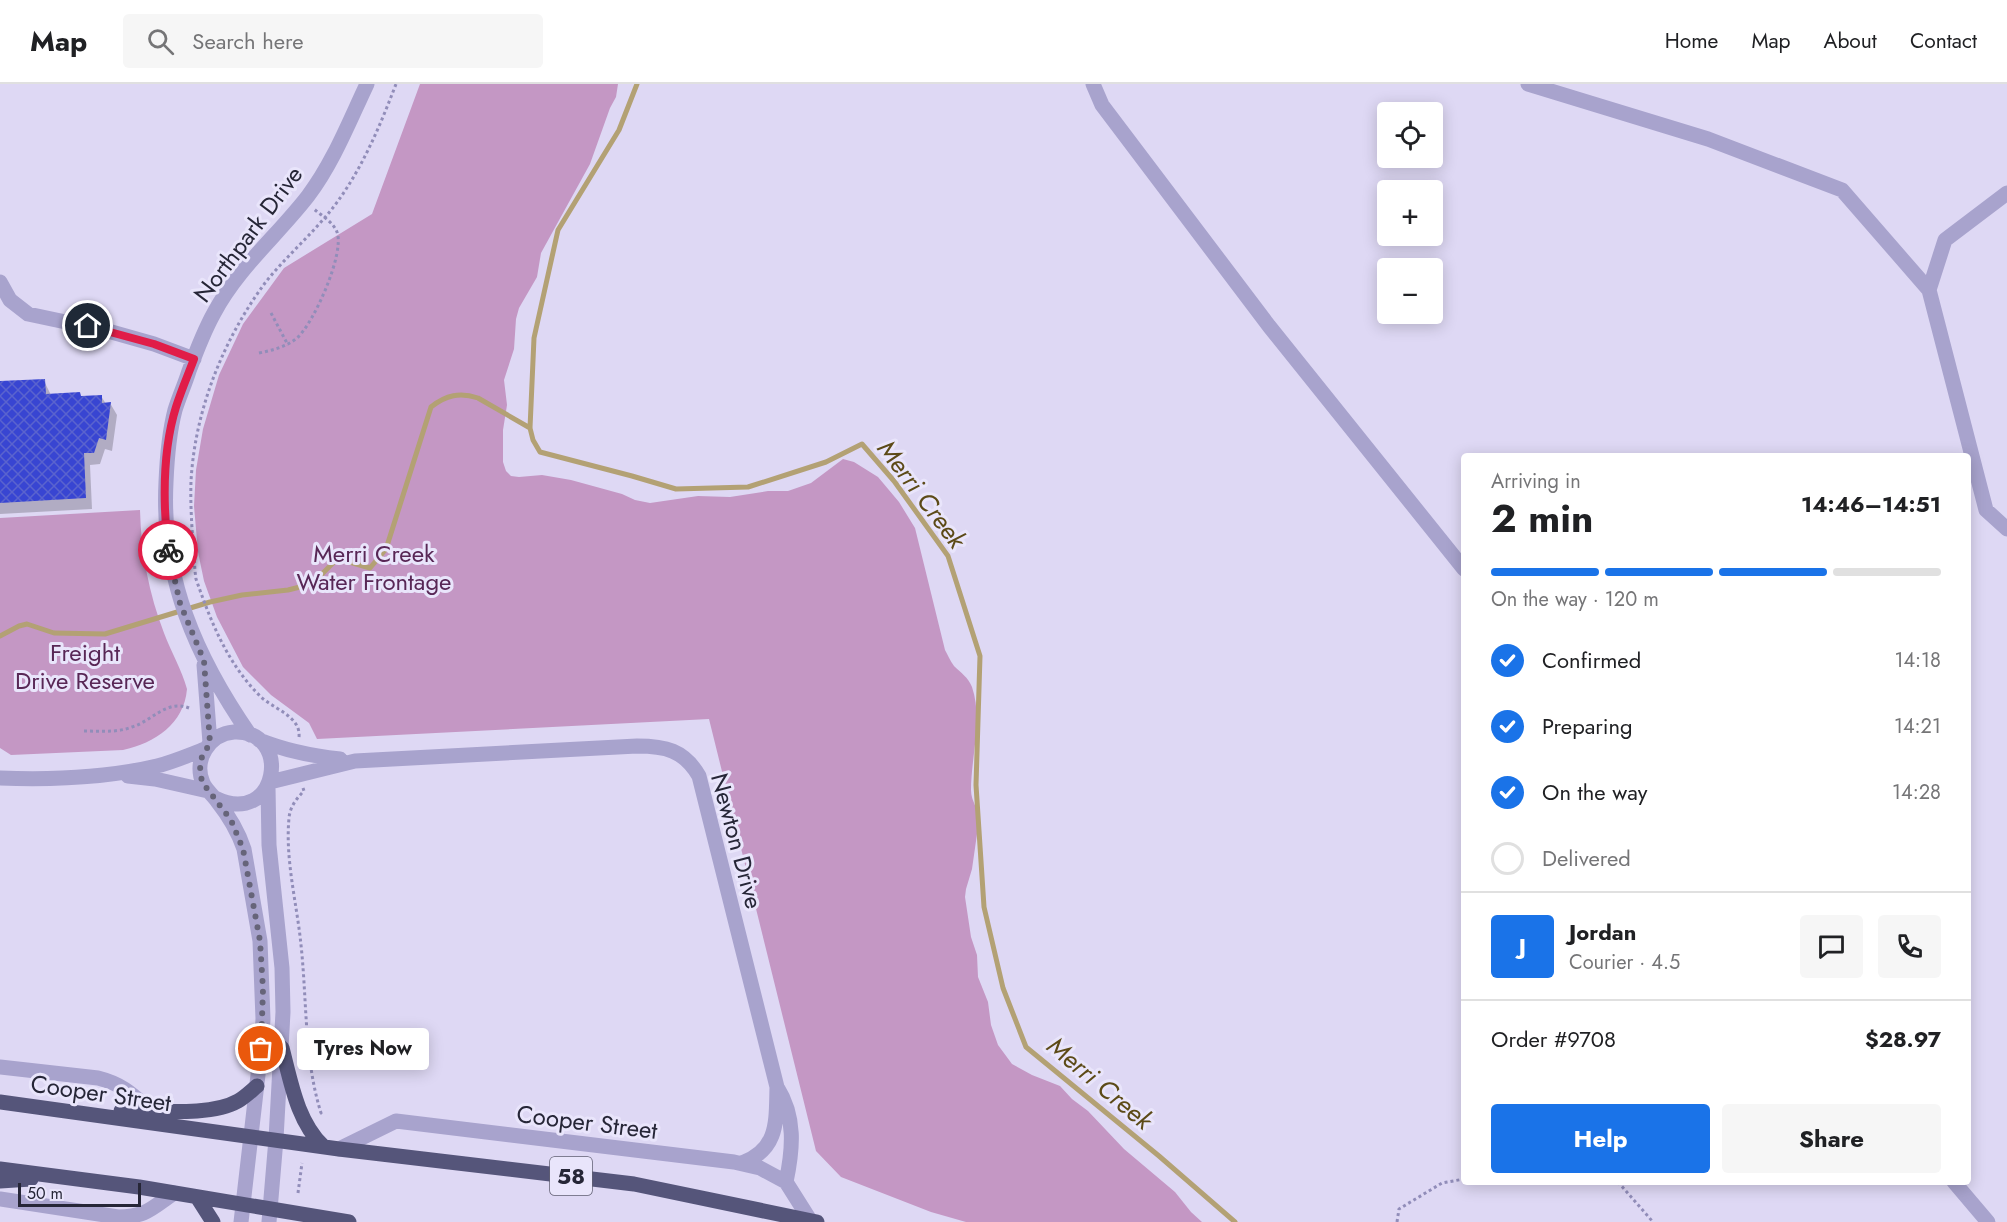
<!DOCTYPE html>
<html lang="en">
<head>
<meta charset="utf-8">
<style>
	:root { --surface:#fff; --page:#f6f6f6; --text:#202124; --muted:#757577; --line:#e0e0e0; --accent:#1a73e8 }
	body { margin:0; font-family:Jost,sans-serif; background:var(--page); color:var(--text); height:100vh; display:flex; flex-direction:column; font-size:22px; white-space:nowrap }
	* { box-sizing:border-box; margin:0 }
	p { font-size:20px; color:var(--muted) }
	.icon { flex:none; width:33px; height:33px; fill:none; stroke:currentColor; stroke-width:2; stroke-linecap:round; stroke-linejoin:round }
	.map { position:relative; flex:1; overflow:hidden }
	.side { position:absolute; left:1461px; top:369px; width:510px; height:732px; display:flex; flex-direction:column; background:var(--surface); border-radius:6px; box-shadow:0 3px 15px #0003 }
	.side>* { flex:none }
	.fabs { position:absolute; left:1377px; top:18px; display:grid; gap:12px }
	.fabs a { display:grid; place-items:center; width:66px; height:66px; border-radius:6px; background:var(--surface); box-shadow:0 3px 15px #0003; font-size:30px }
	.scale { position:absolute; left:18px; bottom:15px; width:123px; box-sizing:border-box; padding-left:6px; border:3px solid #262637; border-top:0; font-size:16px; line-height:21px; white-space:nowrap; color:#262637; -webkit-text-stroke:4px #e9e5fb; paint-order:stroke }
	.pin { position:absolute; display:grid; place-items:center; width:51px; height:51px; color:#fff; margin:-26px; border:3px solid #fff; border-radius:50%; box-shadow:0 2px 6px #0007 }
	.courier { position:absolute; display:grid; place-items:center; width:60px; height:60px; margin:-30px; border:4px solid #e11d48; border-radius:50%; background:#fff; color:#222; box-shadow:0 2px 8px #0007 }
	.bubble { position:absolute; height:42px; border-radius:6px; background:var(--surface); box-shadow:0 3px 15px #0003; font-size:20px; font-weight:700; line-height:42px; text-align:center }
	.head em { font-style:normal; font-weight:700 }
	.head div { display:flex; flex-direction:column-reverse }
	.head { display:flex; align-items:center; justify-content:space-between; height:102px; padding:0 30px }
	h1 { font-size:39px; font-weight:700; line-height:45px }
	.bar { display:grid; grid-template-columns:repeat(4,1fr); gap:9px 6px; align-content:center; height:72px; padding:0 30px }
	.bar i { height:8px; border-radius:4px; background:var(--line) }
	.bar .on { background:var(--accent) }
	.bar p { grid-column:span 4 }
	.line { display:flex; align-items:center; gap:15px; padding:0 30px; border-top:2px solid var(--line) }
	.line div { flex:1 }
	.round { display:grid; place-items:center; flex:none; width:63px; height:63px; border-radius:6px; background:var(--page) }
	ol { padding:0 30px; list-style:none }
	li { display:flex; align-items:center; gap:18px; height:66px }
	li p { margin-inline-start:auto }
	li .icon { padding:6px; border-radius:50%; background:var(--accent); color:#fff; stroke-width:4 }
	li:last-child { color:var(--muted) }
	li i { width:33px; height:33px; border:3px solid var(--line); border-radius:50% }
	.button { display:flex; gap:12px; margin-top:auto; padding:12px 30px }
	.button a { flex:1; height:69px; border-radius:6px; background:var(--accent); color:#fff; font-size:24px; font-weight:700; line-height:69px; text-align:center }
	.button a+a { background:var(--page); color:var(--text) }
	header { display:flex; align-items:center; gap:36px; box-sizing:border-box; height:84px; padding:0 30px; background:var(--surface); border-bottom:2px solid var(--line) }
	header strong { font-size:28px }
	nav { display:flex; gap:33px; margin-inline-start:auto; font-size:21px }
	.search { width:420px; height:54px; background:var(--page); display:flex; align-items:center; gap:15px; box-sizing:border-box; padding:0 21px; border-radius:6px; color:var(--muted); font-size:22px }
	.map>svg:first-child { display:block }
	.green { fill:#c497c4 }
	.shadow { fill:#0003 }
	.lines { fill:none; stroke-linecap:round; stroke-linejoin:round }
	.stream { stroke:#b3a174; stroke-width:5 }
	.building { fill:url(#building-cross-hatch) }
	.path { stroke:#918db9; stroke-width:3; stroke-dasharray:3 3; stroke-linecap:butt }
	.minor { stroke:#a8a3cd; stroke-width:15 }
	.major { stroke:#55557a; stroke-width:15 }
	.done { stroke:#666479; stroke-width:6; stroke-dasharray:0 10.8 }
	.route { stroke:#e11d48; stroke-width:8 }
	.labels { text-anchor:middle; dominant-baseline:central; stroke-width:6; stroke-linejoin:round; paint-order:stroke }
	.shield { fill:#e9e5fb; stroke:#605f72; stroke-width:1.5 }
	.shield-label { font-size:22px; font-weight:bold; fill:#262637 }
	.street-label { font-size:24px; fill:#262637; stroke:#e9e5fb }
	.park-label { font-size:24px; fill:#582756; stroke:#e9e5fb }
	.water-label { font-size:26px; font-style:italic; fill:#5c4a17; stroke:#e9e5fb }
</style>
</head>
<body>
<header>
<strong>Map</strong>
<div class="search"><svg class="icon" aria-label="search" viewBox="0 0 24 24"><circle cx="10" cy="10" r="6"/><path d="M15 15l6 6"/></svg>Search here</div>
<nav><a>Home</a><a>Map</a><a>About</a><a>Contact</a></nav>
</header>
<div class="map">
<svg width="2007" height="1138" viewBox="0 0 2007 1138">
	<defs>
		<pattern id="building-cross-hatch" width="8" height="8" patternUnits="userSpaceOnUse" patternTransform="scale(1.5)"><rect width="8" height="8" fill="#3845d2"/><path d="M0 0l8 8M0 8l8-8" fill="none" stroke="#5a63ce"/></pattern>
	</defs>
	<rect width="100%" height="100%" fill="#ded8f4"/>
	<!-- green -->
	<path class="green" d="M420 0H618L616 13 610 24 590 80 541 169 537 193 519 224 516 235 514 265 504 296 507 321 503 346V378L506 387 511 392 519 393 542 391 571 396 622 410 635 416 650 419 698 412 730 413 768 407H788L811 399 843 375 854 378 878 393 899 418 915 444 945 566C948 571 950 577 954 582 961 589 968 593 972 603 983 635 971 673 971 706 971 718 979 725 979 736L972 785 966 805 965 813 971 853 977 871 978 893 988 918 991 941 998 961 1012 980 1032 991 1060 1002 1072 1015 1088 1027 1124 1065 1175 1108 1191 1128 1202 1138H966L931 1128 841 1093 816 1067 709 635 317 655 309 639 271 611 243 583 217 533 204 497 198 468 194 422 196 386 203 345 219 291 243 240 284 184 372 130Z
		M140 426C141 469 149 510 164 549 171 568 182 586 187 605 184 640 155 659 123 666L11 671 0 664V434Z"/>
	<!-- shadow -->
	<path class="shadow" d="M44 297 51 311 82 313 101 312 106 320 110 319 117 331 112 367 105 365 100 380 90 381 92 425 0 430V298Z"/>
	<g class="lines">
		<!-- stream -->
		<path class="stream" d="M637 0 619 46 558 146 534 254 530 344 533 356 540 368 632 392 676 405 748 403 826 378 862 360 894 397 948 472 980 572 976 701 984 823 1003 904 1026 963 1159 1072 1235 1138
			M0 552 19 542 27 540 54 549 105 550 210 518 242 511 288 506 312 500 335 477H346L370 484 386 465 431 323C446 311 460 308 478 314L530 344"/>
	</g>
	<!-- building -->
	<path class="building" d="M45 295 46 310 80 308 81 312 102 311V319L111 318 106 356 99 354 94 369H84L86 414 0 419V297Z"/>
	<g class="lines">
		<!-- path -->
		<path class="path" d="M271 229 288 261
			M259 269C273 266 286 263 297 254 314 239 345 169 337 148 333 138 322 132 314 125
			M84 647C100 647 116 649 132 643 152 637 167 615 189 624
			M299 653C301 632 273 625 260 612 227 579 211 538 196 495L195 487C193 457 190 427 191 397 195 326 223 256 265 199 286 172 314 149 335 121 362 85 380 42 396 0
			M303 704 304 707C296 715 290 723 289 734 285 776 297 820 301 861 307 916 304 975 321 1029H318
			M1618 1098 1653 1138
			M298 1109 302 1079
			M1397 1138 1399 1125 1442 1099 1464 1095"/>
		<!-- minor -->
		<path class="minor" d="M1093 0 1102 21 1269 242 1464 485
			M1528 0 1708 55 1842 106 1929 206
			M2007 109 1945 156 1929 206 1986 426 2007 445
			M0 198 10 216 28 230 108 247 154 260 194 275
			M204 581 210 659
			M250 651C196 573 161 494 166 398 167 374 169 349 175 326 179 313 185 300 189 287 196 268 204 247 214 229 238 184 277 152 308 112 333 79 349 38 367 0
			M259 656C286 667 312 672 340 675
			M128 692 155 695 208 707
			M0 694C52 696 106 694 157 682 173 678 189 671 205 665
			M270 698 355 677 637 662C665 662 684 666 699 692L777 1003C776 1037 779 1065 742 1079
			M268 703 269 761 282 884 283 928 276 1055 269 1138
			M215 714C279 745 293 645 234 648 209 650 193 676 203 699 206 706 212 710 217 717 229 732 238 747 244 765L260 857 263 935 261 965 241 1138
			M0 983 98 994C122 1000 132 1010 150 1026
			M777 1003C796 1033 793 1065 786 1098
			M339 1065 396 1037 734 1078 760 1084 786 1098 810 1136
			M1954 1098 1988 1138
			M0 1115 118 1133C146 1133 152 1124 174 1109"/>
		<!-- major -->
		<path class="major" d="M282 964C291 998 297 1037 323 1062
			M0 1018 339 1065 634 1100 817 1138
			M121 1027C153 1026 210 1033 238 1017 245 1013 251 1007 257 1002
			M0 1085 139 1103 349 1138
			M0 1097 31 1095
			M197 1113 213 1138"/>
	</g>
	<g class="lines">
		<!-- done -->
		<path class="done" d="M168 466 180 519 204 577 210 659 201 675 200 686 202 698 231 736 243 765 260 857 263 905 261 965"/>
		<!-- route -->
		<path class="route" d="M88 242 154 260 194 275C188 291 181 307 176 323 162 368 163 420 168 466"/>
	</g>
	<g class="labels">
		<!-- shield labels -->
		<rect class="shield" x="550" y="1073" width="42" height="38" rx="4.5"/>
		<g class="shield-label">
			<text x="571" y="1092">58</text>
		</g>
		<!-- street labels -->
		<g class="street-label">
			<text transform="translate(248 150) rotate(-53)">Northpark Drive</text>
			<text transform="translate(737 757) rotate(75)">Newton Drive</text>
			<text transform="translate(101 1009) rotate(8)">Cooper Street</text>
			<text transform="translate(587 1038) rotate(7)">Cooper Street</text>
		</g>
		<!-- park labels -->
		<g class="park-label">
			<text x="374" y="469">Merri Creek<tspan x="374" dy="28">Water Frontage</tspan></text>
			<text x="85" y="568">Freight<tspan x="85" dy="28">Drive Reserve</tspan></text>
		</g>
		<!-- water labels -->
		<g class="water-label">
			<text transform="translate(922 410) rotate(53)">Merri Creek</text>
			<text transform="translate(1100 999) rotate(40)">Merri Creek</text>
		</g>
	</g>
</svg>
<div class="fabs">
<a><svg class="icon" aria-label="locate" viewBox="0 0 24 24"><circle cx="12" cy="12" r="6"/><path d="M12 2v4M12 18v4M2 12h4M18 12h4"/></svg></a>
<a>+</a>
<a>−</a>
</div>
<div class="scale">50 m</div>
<div class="pin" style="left:261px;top:965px;background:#ea580c"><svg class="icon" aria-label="bag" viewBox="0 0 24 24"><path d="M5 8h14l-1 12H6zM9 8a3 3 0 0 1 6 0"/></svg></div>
<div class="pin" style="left:88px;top:242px;background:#1f2937"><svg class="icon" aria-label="home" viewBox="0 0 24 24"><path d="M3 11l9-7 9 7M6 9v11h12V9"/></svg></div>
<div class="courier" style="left:168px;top:466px"><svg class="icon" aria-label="bike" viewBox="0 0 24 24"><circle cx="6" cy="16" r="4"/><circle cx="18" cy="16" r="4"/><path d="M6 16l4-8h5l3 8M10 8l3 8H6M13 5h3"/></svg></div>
<div class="bubble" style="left:297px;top:944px;width:132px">Tyres Now</div>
<section class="side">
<div class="head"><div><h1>2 min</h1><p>Arriving in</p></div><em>14:46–14:51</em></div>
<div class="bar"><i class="on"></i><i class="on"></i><i class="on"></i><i></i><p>On the way · 120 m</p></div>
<ol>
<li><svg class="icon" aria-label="check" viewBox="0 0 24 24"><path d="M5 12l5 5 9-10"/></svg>Confirmed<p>14:18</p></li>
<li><svg class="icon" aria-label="check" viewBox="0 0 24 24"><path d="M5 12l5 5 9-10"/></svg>Preparing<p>14:21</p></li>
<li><svg class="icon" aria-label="check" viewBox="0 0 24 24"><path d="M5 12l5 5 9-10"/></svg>On the way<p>14:28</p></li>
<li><i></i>Delivered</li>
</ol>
<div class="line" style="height:108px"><b class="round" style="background:var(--accent);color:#fff">J</b><div><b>Jordan</b><p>Courier · 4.5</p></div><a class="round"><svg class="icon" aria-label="chat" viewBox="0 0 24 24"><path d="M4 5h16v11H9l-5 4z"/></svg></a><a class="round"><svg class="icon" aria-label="phone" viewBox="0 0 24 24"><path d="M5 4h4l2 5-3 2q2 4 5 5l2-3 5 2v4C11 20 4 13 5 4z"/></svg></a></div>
<div class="line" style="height:78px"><div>Order #9708</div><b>$28.97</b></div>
<div class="button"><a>Help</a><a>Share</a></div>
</section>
</div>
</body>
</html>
